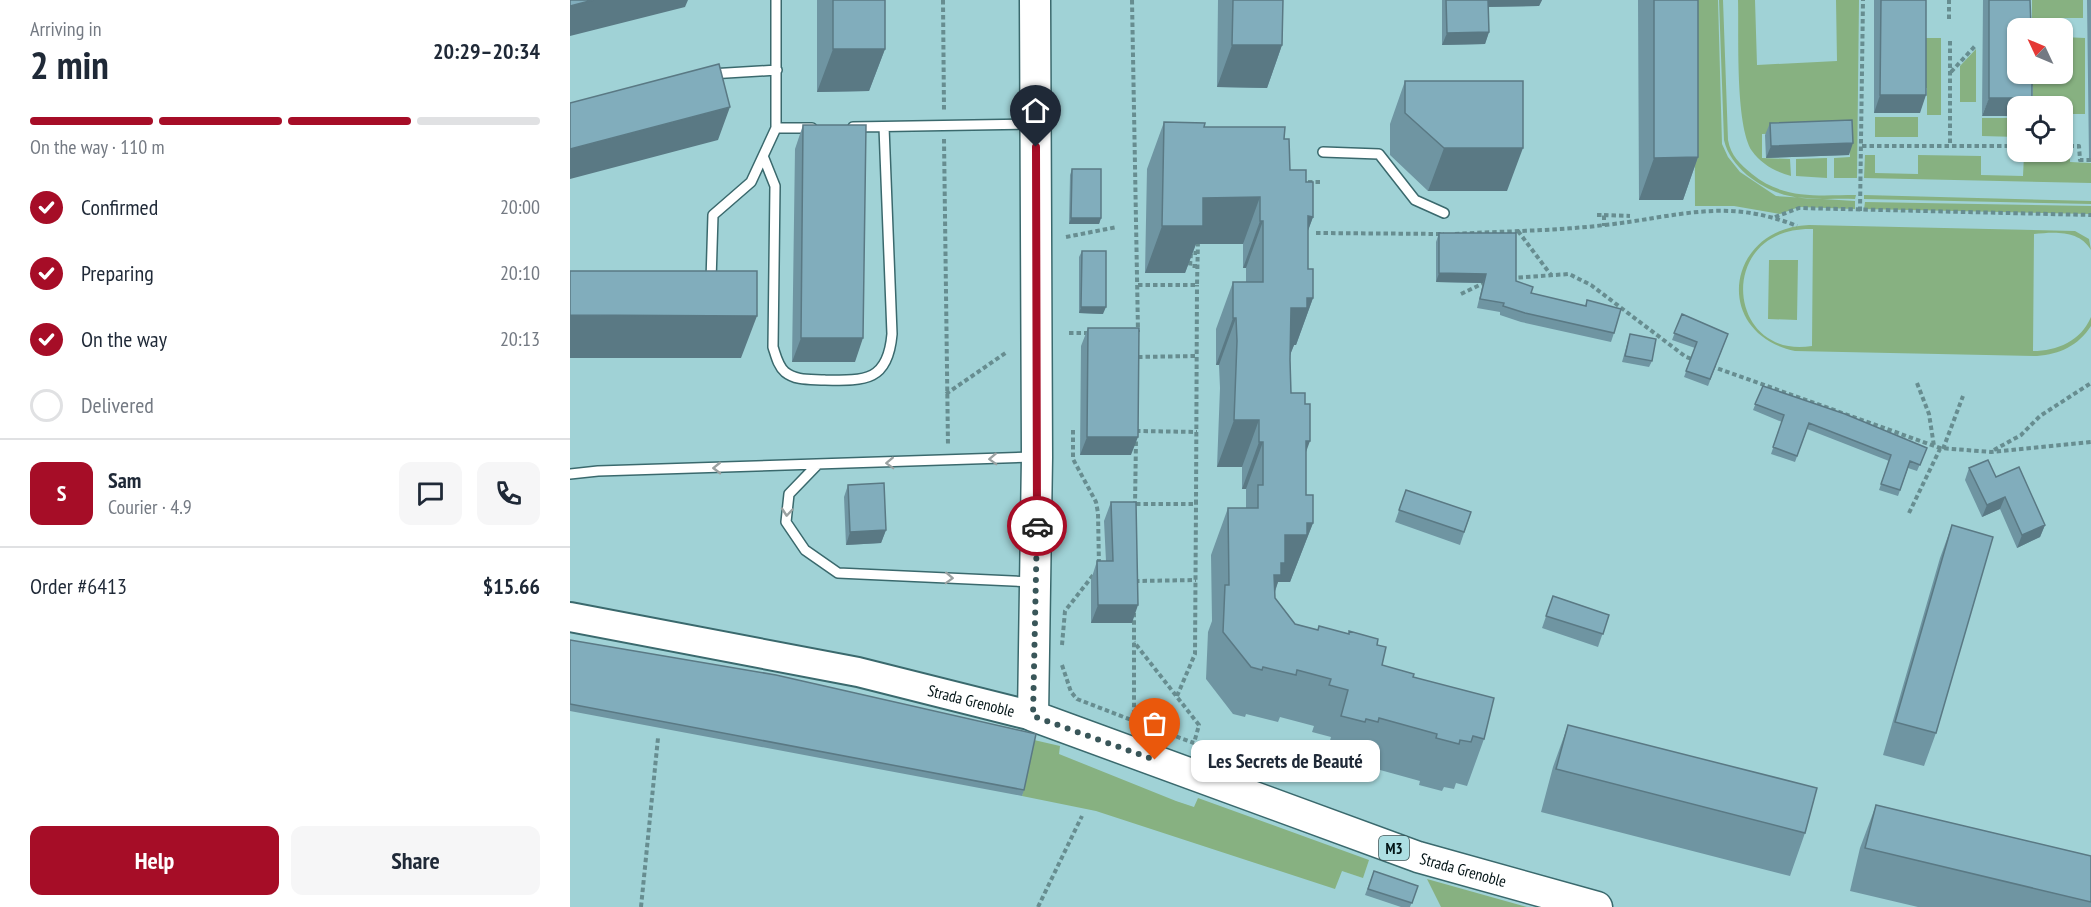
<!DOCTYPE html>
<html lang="en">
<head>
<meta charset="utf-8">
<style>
	:root { --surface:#fff; --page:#f6f6f7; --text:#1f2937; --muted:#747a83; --line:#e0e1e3; --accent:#a60d27 }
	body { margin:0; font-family:"PT Sans Narrow",sans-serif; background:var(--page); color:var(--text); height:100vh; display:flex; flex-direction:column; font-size:22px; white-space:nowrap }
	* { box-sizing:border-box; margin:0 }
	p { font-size:20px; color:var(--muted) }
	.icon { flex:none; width:33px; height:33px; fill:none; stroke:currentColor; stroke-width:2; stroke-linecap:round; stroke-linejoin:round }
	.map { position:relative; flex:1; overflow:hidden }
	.side { display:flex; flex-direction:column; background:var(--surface); width:570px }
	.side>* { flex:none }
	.needle { width:39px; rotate:314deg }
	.fabs { position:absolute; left:1437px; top:18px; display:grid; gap:12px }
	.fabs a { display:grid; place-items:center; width:66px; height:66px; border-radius:12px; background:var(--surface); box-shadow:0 2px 4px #0004; font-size:30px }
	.pin { position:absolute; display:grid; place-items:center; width:51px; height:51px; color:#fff; margin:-62px -26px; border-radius:50% 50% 50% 0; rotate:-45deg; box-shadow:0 0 6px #0007 }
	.pin .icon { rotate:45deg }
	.courier { position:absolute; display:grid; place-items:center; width:60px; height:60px; margin:-30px; border:4px solid #a60d27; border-radius:50%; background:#fff; color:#222; box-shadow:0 2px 8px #0007 }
	.bubble { position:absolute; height:42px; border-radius:12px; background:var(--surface); box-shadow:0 2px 4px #0004; font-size:20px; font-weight:800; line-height:42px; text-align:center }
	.headline em { font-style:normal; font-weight:800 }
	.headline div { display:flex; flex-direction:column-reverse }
	.headline { display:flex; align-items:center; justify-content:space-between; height:102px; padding:0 30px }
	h1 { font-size:39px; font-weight:800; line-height:45px }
	.bar { display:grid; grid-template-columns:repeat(4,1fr); gap:9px 6px; align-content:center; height:72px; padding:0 30px }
	.bar i { height:8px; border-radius:4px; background:var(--line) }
	.bar .selected { background:var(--accent) }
	.bar p { grid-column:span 4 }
	.line { display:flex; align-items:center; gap:15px; padding:0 30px; border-top:2px solid var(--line) }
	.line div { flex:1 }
	.round { display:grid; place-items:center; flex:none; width:63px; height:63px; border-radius:12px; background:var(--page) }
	ol { padding:0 30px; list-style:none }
	li { display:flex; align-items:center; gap:18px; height:66px }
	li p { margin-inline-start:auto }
	li .icon { padding:6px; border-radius:50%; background:var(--accent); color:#fff; stroke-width:4 }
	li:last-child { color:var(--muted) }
	li i { width:33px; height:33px; border:3px solid var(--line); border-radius:50% }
	.primary-button { display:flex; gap:12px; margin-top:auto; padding:12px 30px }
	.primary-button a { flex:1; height:69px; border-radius:12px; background:var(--accent); color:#fff; font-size:24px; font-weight:800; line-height:69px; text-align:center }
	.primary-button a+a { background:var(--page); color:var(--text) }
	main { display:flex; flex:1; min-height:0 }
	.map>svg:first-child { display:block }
	.green { fill:#87b181; fill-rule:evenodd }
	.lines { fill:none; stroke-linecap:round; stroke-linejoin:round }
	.service-casing { stroke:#3a696d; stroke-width:12 }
	.primary-casing { stroke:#3a696d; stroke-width:32 }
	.trunk-casing { stroke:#3a696d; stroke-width:33 }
	.path { stroke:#678d90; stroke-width:4; stroke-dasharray:4.5 3; stroke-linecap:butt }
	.service { stroke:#fff; stroke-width:9 }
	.primary { stroke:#fff; stroke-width:28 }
	.trunk { stroke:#fff; stroke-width:30 }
	.wall { fill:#6f95a2 }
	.shaded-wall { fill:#5a7984 }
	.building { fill:#81adbc; stroke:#5a7984; stroke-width:1.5 }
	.oneway { stroke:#9aa1a1 }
	.done { stroke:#395659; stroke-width:6; stroke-dasharray:0 10.8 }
	.route { stroke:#a60d27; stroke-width:8 }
	.labels { text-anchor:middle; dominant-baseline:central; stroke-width:4.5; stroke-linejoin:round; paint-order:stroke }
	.shield { fill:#addfe3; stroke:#355053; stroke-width:1.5 }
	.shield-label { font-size:15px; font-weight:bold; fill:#021315 }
	.street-label { font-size:16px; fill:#021315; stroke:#addfe3 }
</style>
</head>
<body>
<main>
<section class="side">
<div class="headline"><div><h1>2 min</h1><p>Arriving in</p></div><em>20:29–20:34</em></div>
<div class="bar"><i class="selected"></i><i class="selected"></i><i class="selected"></i><i></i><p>On the way · 110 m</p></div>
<ol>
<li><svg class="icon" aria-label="check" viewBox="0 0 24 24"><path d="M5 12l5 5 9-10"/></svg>Confirmed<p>20:00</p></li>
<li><svg class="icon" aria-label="check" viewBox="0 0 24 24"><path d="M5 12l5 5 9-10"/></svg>Preparing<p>20:10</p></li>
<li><svg class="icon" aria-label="check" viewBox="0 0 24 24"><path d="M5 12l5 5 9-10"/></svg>On the way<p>20:13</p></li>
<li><i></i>Delivered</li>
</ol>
<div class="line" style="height:108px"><b class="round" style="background:var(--accent);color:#fff">S</b><div><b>Sam</b><p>Courier · 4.9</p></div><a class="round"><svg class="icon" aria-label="chat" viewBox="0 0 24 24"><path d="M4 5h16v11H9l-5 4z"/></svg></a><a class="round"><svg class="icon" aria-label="phone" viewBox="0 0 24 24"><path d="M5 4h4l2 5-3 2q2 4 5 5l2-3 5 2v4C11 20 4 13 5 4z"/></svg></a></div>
<div class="line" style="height:78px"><div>Order #6413</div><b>$15.66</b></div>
<div class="primary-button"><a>Help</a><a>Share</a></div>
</section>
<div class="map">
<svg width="1521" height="907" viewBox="0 0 1521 907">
	<rect width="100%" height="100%" fill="#a0d2d6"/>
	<!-- green -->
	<path class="green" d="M1124 0H1148L1152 144 1158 157 1170 172 1206 196 1285 201V209L1229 207 1210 214 1164 206H1125Z
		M1149 0H1153L1158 140C1161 156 1170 164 1182 174 1214 200 1247 195 1286 195L1285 199C1241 198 1214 204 1177 175 1166 165 1157 154 1154 140Z
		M1168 0H1185L1187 65 1267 61 1266 0H1289L1287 178H1264V158L1280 157 1279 131 1192 134V158L1220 159 1221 176C1206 172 1191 164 1182 151 1165 125 1169 35 1168 0Z
		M1462 0H1513V18H1462Z
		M1493 37 1515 38V114H1493L1492 106H1463V87L1457 74H1492Z
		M1352 38H1371V115H1357V88H1352Z
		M1406 49V102H1390V66Z
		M1305 117H1348V137H1305Z
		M1412 118H1447V137L1412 136Z
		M1295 155H1305V173L1348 174V155L1411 156V175L1453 176 1454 155 1500 156V162L1521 163V183L1294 178Z
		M1257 158V178L1226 176V159Z
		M1294 195 1521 201V204L1294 199Z
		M1295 202 1521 206V214L1294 209Z
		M1239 225 1505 231 1519 239 1521 250C1509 230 1485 232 1464 234L1463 351C1487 351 1511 341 1521 317V326C1508 346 1490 354 1467 356L1225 351C1141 333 1156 228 1239 225ZM1243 229 1242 346C1155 360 1145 226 1243 229Z
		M1199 260H1228L1227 320 1198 319Z
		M464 740 490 746 489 754 606 801 624 807 628 798 799 860 793 878 772 871 765 889 526 811 452 796Z
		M857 879 957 907H871Z"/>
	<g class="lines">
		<!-- service casing -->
		<g class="service-casing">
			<path id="service" d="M140 74 207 70
				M283 127 461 124
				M206 128H242
				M753 152 809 154 845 200 874 213
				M193 156 205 186 203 347C206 356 208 366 215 372 226 381 241 379 255 380 296 381 318 381 322 334L314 127
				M141 281 143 215 181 182 206 128V0
				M247 465 219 494 216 522 235 550 268 573 462 582
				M0 474 28 471 462 457"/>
		</g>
		<!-- primary casing -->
		<g class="primary-casing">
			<g id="primary">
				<path id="s1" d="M0 617 288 672 463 716"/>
			</g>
		</g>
		<!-- trunk casing -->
		<g class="trunk-casing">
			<g id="trunk">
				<path id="s2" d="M465 0 467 457 463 716 848 857 1027 907"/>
			</g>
		</g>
		<!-- path -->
		<path class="path" d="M373 0 374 110
			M562 0 568 332
			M1379 19V0
			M1380 41V146
			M1381 72 1406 45
			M374 139 378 446
			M1292 146H1448
			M1492 146H1509L1510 160H1521
			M738 182H751
			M1290 211 1293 0
			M1027 215H1034V226
			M1034 215 1060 216
			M1205 217 1229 208 1521 215
			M948 231 981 275
			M746 233 874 234
			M885 234C934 231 985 231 1035 225 1108 217 1155 197 1227 226
			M496 237 547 227
			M627 266H620L621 253H627
			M941 278 999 274 1021 285 1116 357 1125 360
			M568 285H627L628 240
			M891 294 916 282
			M499 333H519
			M568 357 627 356
			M1141 366 1370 448 1421 452 1521 442
			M1347 383 1359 414 1364 446
			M376 394 437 352
			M503 430V459L526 502 528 513 529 566
			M566 431 627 432
			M1373 449 1393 396
			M1424 450 1451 435 1470 416 1521 383
			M566 504H626L627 285
			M565 506 566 439
			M1339 513 1370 449
			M565 581 626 580
			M492 645 495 611 524 574
			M492 665 501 692 507 699 564 721V613
			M607 696 625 654 626 504
			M564 721 624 743 629 725 564 642
			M71 907 88 738
			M468 907 512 816"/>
		<!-- service -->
		<use href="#service" class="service"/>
		<!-- primary -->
		<use href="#primary" class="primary"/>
		<!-- trunk -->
		<use href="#trunk" class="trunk"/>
	</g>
	<!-- wall -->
	<path class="wall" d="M247 0H315V49L299 91 247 92Z
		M648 0H713L712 45 697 88 647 87Z
		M872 0H972L969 6 918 7 919 32 915 44 872 45Z
		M1068 0H1128V157L1113 200H1069Z
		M1304 0H1356L1350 113H1304Z
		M1413 0H1460L1412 116Z
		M1517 0H1521V158H1519Z
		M835 81 937 191H858L820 155V124Z
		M594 122 634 127 714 139 720 170 736 182 743 217 738 230V269L743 298 726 345H724L720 355 721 393 736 452V495L743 523 720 582H708L705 592V598L725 624 807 645 812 665 843 677 914 739 897 786 886 783 884 789 874 787 872 791 849 785 850 781 792 765 790 769 779 766 778 769 754 763 761 737 742 732 744 726 710 717 708 722 676 714 675 717 663 714 636 679 638 632 642 621 641 555 658 508H676V489H672V467H647L650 388 649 365H646V329L663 282H676V268H673V244H626L615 273H575L577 169Z
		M1200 123 1279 155 1196 158 1195 135Z
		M233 125 285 362H222L225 149Z
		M502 169 531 218 529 224H499L500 175Z
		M869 233 946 281 961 293 1015 306 1017 300 1044 333 1041 342 951 322 930 315V312L907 308 913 283 866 282V242Z
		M512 251 533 314 509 313V257Z
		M1112 314 1158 334 1138 386 1114 377 1125 348 1102 340Z
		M518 328 561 455H510L511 346Z
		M1060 334 1082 361 1079 367 1052 362Z
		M1193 386 1357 448 1347 471 1338 468 1328 496 1309 490 1319 461 1237 429 1225 462 1201 454 1212 422 1183 410Z
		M1399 468 1426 477 1475 525 1470 537 1447 548 1430 509 1412 517 1395 480Z
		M278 485 316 530 311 543 276 545 274 497Z
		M836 490 901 512 890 545 825 522Z
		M541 502 562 623H521V580L527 561H536L534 521Z
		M1382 525 1366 733 1354 766 1313 755 1370 558Z
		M983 596 1039 615 1028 647 972 628Z
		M0 640 454 790 452 796 0 711Z
		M998 725 1235 833 1220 876 971 812 983 767Z
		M1306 805 1521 856V907H1348L1280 891 1290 848Z
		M804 871 848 886 840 907H831L795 895Z"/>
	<!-- shaded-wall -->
	<path class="shaded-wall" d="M23 0H118L115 7 0 36V6Z
		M916 0H972L969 6 914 7Z
		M919 32 915 44 872 45 877 33Z
		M662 45H712L697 88 647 87Z
		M263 49H315L299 91 247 92Z
		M1310 95H1356L1350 113H1304Z
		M1419 98H1462L1459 106H1448V116H1412Z
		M160 107 148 140 0 179V149Z
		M1283 143 1279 155 1196 158 1201 146Z
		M874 148H953L937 191H858Z
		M1128 157 1113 200H1069L1084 158Z
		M690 197 673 244H626L615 273H575L592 226 633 198Z
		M738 216 743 217 726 264Z
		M501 218H531L529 224H499Z
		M690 221H693L676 268H673Z
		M869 273 916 274 913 283 866 282Z
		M737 298H743L726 345H724L720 355 721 308Z
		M511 307H536L533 314 509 313Z
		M0 315 187 316 171 358H0Z
		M663 318H666L649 365H646Z
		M231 338H293L285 362H222Z
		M664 420H689L672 467H647Z
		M517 437H568L561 455H510Z
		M736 441H740L723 488Z
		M689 442H693L676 489H672Z
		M1435 497 1430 509 1412 517 1417 505Z
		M737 523H743L720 582H708L694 622H687L715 535Z
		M1475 525 1470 537 1447 548 1452 535Z
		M316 530 311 543 276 545 280 532Z
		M528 605H568L562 623H521Z"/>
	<!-- building -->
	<path class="building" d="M0 0H23L0 6Z
		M263 0H315V49H263Z
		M663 0H713L712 45H662Z
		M876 0H918L919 32 877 33Z
		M1084 0H1128V157L1084 158Z
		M1311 0H1356V95H1310Z
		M1419 0H1460L1461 28H1448V74H1462V98H1419Z
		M149 64 160 107 0 149V103Z
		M835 81H953V148H874L835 113Z
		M1282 120 1283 143 1201 146 1200 123Z
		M594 122 635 123 634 127H715L714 139H719L720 170H736V182H743V217L738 216V269H743V298H737V308H721L720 360 721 393H735V404H740V441H736V495H743V523H737V535H715V563H711V575H704L705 598 725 624 748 630 749 626 779 634V631L808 639 807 645 816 647 812 665 844 674 843 677 924 698 914 739 903 736 901 742 890 740 889 744 866 738 867 734 809 718 808 722 796 719 795 722 771 716 778 690 759 685 761 679 727 670 726 675 693 667 692 670 681 667 653 632 655 585H659L658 508H688V485H693V442H689V420H664L667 341 666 318H663V282H693V221H690V197L633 198V226H592Z
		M233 125H296L293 338H231Z
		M502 169H531V218H501Z
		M869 233H946V281L963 287 961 293 1016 306 1017 300 1051 309 1044 333 955 313 933 306 934 303 910 299 916 274 869 273Z
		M512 251H536V307H511Z
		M0 271H187V316L0 315Z
		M1112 314 1158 334 1140 379 1116 371 1127 342 1104 333Z
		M518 328H569L568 437H517Z
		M1060 334 1086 339 1082 361 1055 356Z
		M1193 386 1275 414 1357 448 1350 465 1340 461 1330 490 1311 484 1321 455 1239 423 1227 456 1203 447 1214 415 1185 404Z
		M1418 460 1426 477 1449 467 1475 525 1452 535 1435 497 1417 505 1399 468Z
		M314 483 316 530 280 532 278 485Z
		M836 490 901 512 894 532 829 510Z
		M541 502H566L568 605H528L527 561H543Z
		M1382 525 1423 537 1366 733 1325 722Z
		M983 596 1039 615 1033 634 976 616Z
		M0 640 206 675 466 734 454 790 0 704Z
		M998 725 1247 788 1235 833 986 769Z
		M1306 805 1521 856V902L1295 848Z
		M804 871 848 886 842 903 798 889Z"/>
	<!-- one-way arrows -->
	<defs><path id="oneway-chevron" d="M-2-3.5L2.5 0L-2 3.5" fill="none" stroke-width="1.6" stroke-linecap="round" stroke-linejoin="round" transform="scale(1.5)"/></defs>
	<g class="oneway">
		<use href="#oneway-chevron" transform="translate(423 459) rotate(178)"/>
		<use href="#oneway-chevron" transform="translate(320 463) rotate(178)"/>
		<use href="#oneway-chevron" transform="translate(147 468) rotate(179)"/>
		<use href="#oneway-chevron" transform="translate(217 512) rotate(95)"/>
		<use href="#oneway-chevron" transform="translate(379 578) rotate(2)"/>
	</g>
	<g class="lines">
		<!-- done -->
		<path class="done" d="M467 526 463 716 585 760"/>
		<!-- route -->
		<path class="route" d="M466 147 467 526"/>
	</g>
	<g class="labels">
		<!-- shield labels -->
		<rect class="shield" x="809" y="836" width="30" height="24" rx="4.5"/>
		<g class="shield-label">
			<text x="824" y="848">M3</text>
		</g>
		<!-- street labels -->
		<g class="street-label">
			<text stroke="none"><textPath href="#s1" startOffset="410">Strada Grenoble</textPath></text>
			<text stroke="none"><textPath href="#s2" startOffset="1173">Strada Grenoble</textPath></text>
		</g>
	</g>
</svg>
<div class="fabs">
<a><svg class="needle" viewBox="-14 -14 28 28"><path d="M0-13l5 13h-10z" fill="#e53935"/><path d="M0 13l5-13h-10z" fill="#747a83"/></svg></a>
<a><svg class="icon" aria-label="locate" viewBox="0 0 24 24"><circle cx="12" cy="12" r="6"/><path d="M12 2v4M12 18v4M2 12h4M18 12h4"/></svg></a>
</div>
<div class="pin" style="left:585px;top:760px;background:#ea580c"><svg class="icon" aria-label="bag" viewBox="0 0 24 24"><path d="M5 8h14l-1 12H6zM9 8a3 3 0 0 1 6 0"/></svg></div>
<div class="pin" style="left:466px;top:147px;background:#1f2937"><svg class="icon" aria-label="home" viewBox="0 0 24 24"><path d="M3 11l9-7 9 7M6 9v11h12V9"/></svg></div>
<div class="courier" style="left:467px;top:526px"><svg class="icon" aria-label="car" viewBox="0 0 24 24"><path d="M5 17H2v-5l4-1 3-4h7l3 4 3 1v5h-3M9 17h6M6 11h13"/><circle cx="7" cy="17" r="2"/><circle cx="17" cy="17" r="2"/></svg></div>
<div class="bubble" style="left:621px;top:740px;width:189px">Les Secrets de Beauté</div>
</div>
</main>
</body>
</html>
